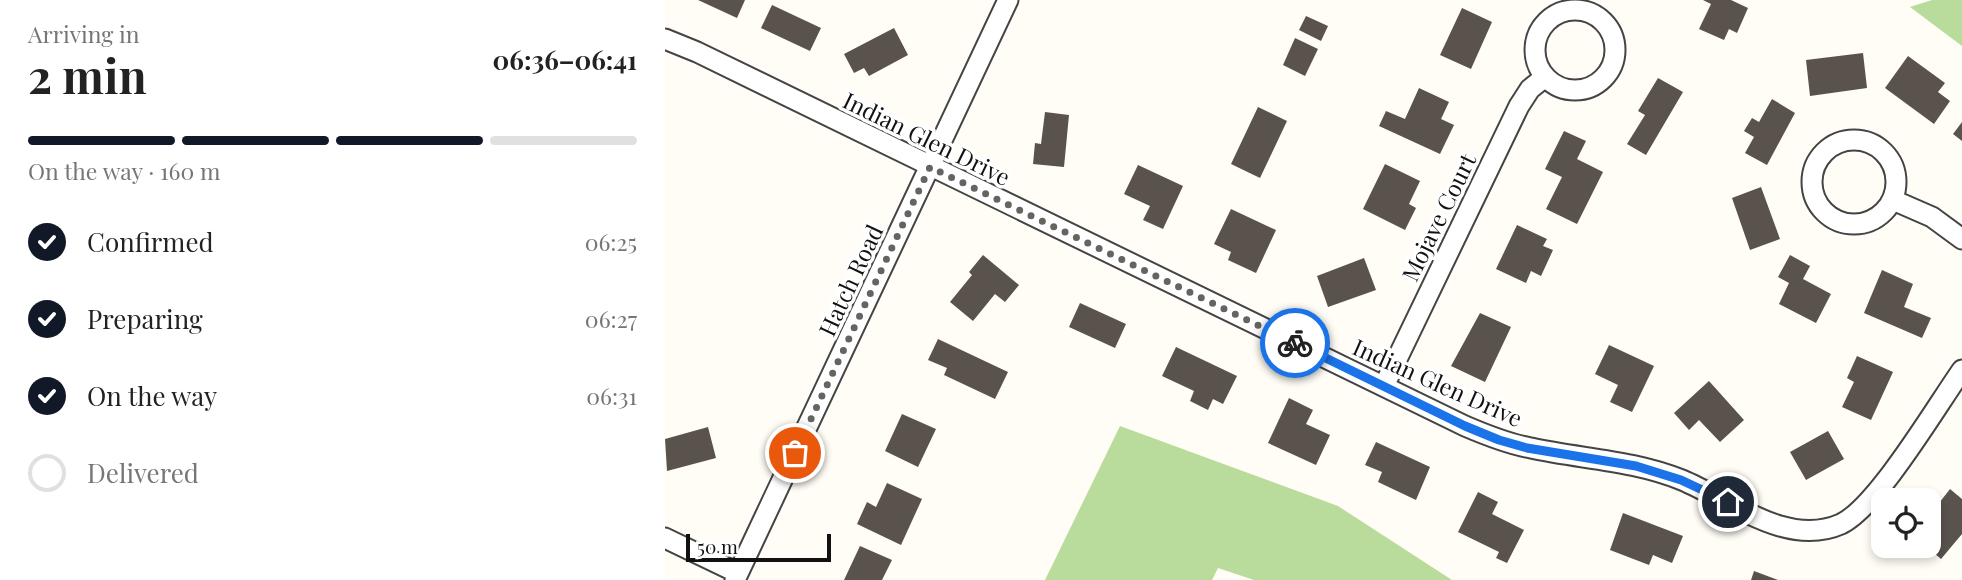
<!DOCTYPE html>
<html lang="en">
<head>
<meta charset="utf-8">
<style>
	:root { --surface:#fff; --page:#f6f6f6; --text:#222; --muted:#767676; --line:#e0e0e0; --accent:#111827 }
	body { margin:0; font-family:"Playfair Display",serif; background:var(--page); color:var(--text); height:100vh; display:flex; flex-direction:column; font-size:26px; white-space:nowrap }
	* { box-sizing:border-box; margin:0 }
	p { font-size:23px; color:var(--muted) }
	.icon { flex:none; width:38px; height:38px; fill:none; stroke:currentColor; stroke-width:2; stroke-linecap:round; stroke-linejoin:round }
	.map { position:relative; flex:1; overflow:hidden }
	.details { display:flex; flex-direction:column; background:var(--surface); width:665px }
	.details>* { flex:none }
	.buttons { position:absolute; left:1206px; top:488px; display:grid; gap:14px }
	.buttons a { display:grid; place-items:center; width:70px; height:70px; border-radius:14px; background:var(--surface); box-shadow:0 4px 10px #0003; font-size:35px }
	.scale { position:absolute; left:21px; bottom:18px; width:145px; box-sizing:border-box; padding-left:7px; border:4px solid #111; border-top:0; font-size:19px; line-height:24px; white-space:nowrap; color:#111; -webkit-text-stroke:5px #fff; paint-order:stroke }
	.pin { position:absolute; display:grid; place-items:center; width:60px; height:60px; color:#fff; margin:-30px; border:4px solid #fff; border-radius:50%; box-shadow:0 2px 7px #0007 }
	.courier { position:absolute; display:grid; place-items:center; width:70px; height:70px; margin:-35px; border:5px solid #1a73e8; border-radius:50%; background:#fff; color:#222; box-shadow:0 2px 9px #0007 }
	.summary em { font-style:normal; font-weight:700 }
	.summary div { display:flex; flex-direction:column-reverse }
	.summary { display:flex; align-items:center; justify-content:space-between; height:119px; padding:0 28px }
	h1 { font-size:46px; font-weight:700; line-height:52px }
	.bar { display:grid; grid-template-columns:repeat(4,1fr); gap:10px 7px; align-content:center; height:84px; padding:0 28px }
	.bar i { height:9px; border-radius:5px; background:var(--line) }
	.bar .current { background:var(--accent) }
	.bar p { grid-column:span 4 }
	ol { padding:0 28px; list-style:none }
	li { display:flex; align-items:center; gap:21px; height:77px }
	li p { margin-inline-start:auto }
	li .icon { padding:7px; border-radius:50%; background:var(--accent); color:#fff; stroke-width:4 }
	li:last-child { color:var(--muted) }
	li i { width:38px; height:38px; border:4px solid var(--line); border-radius:50% }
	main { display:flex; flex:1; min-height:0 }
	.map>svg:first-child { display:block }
	.forest { fill:#b9dc9c }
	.building { fill:#5a524d }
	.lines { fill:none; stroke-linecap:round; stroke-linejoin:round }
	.minor-casing { stroke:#444; stroke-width:23 }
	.minor { stroke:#fff; stroke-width:19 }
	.done { stroke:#646461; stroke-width:7; stroke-dasharray:0 12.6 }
	.route { stroke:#1a73e8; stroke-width:9 }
	.labels { text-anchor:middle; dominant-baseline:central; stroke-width:7; stroke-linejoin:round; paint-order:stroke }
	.street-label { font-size:23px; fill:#111; stroke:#fff }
</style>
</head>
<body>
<main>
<section class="details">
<div class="summary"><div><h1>2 min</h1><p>Arriving in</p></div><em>06:36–06:41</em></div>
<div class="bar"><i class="current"></i><i class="current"></i><i class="current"></i><i></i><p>On the way · 160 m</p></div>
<ol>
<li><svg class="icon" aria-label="check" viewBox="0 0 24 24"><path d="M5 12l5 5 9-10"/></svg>Confirmed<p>06:25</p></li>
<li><svg class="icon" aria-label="check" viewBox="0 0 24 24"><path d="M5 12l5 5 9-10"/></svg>Preparing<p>06:27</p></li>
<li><svg class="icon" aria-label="check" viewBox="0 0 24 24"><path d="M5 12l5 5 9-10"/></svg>On the way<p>06:31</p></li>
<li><i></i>Delivered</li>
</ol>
</section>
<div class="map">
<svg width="1297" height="580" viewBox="0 0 1297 580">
	<rect width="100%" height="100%" fill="#fffdf5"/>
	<!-- forest -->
	<path class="forest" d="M1267 0H1297V46L1245 7Z
		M455 426 673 506 787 580H589L553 568 547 580H380Z"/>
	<!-- building -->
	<path class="building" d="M33 0H80L72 18Z
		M1038 0H1066L1083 8 1072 33 1064 29 1059 40 1034 29 1046 4Z
		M107 5 156 28 145 51 96 28Z
		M797 8 827 22 806 69 775 55Z
		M641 16 663 26 656 41 634 30Z
		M229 28 243 55 204 76 199 68 189 73 179 54Z
		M630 38 653 49 640 76 618 65Z
		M1198 53 1202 88 1145 96 1141 60Z
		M1243 56 1280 83 1273 92 1285 101 1269 124 1220 88Z
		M993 78 1018 92 981 155 962 144 980 115 973 111Z
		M754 88 784 102 776 119 789 125 775 154 714 126 721 111 740 119Z
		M1107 99 1130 113 1102 165 1080 153 1089 137 1079 131 1087 118 1094 122Z
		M593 107 622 121 595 178 566 164Z
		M380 112 404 115 399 167 368 164 370 143 376 144Z
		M1297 122V141L1288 134Z
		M899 131 921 141 912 159 938 172 912 224 881 209 897 177 880 169Z
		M720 164 755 181 744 204 751 208 740 230 698 209Z
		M473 165 518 186 498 229 478 220 485 206 459 194Z
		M1096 187 1115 239 1085 250 1067 198Z
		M566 209 611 230 591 273 563 260 566 252 549 244Z
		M852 225 882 239 878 246 888 250 876 276 866 271 861 283 831 269Z
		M318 255 354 285 340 302 330 294 308 321 285 302 307 275 304 272Z
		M1125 255 1145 266 1138 279 1166 294 1151 323 1114 304 1124 283 1113 277Z
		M699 258 711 290 663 307 652 276Z
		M1217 270 1248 284 1239 307 1266 318 1257 338 1199 313Z
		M415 303 461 324 450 348 404 327Z
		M815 313 846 327 820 382 786 366Z
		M273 339 343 372 330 399 279 375 282 368 263 360Z
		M944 345 989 366 967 412 945 402 953 385 930 374Z
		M511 347 572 376 558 404 548 399 543 410 525 401 529 391 497 376Z
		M1192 356 1228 372 1206 420 1177 407 1189 382 1182 378Z
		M1044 381 1079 420 1055 442 1034 420 1024 430 1009 413Z
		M624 398 648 410 641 424 665 435 651 465 603 443Z
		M237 414 271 429 253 467 220 451Z
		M43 427 51 458 2 471 0 439Z
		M1163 431 1179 459 1141 480 1125 452Z
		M711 442 765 467 751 500 713 482 717 472 700 465Z
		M222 483 257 499 236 545 192 524 202 502 211 507Z
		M1285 489 1297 499V534L1276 559 1261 546H1264V516Z
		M813 492 833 502 827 514 859 530 842 563 831 558 834 552 793 532Z
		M958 513 1018 536 1007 563 988 555 984 565 945 550Z
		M195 546 227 560 217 580H179Z
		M1089 571 1113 580H1086Z"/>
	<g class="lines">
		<!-- minor casing -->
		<g class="minor-casing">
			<path id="minor" d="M870 50a40 40 0 1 1 80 0a40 40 0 1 1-80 0Z
				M0 39 32 52 800 426C821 435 843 444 866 448 916 459 968 460 1017 480 1065 500 1122 548 1176 524 1212 507 1271 407 1297 370
				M1147 182a42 42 0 1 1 84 0a42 42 0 1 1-84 0Z
				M1228 200 1267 217 1297 239
				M719 386 854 106 865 89 880 77
				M0 538 73 573
				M70 580 343 0"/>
		</g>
		<!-- minor -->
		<use href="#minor" class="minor"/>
	</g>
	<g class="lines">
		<!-- done -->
		<path class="done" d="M130 453 265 167 630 343"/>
		<!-- route -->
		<path class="route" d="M630 343 800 426 834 440 862 448 971 466 1016 480 1063 502"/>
	</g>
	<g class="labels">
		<!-- street labels -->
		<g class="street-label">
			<text transform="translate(262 138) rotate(26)">Indian Glen Drive</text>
			<text transform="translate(773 217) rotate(-64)">Mojave Court</text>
			<text transform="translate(185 280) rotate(-65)">Hatch Road</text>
			<text transform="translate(773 382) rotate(24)">Indian Glen Drive</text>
		</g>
	</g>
</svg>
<div class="buttons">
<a><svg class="icon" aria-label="locate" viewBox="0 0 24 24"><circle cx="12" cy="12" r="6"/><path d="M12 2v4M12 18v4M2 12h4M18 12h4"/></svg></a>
</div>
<div class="scale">50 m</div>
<div class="pin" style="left:130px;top:453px;background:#ea580c"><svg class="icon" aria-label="bag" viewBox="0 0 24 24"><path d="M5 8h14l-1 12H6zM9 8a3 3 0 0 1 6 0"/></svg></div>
<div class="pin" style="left:1063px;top:502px;background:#1f2937"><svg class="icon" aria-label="home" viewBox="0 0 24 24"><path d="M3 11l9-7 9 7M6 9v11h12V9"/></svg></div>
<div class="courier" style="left:630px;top:343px"><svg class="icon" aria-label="bike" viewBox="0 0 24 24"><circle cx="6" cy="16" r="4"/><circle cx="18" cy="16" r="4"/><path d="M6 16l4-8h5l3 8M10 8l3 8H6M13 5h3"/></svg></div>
</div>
</main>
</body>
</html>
